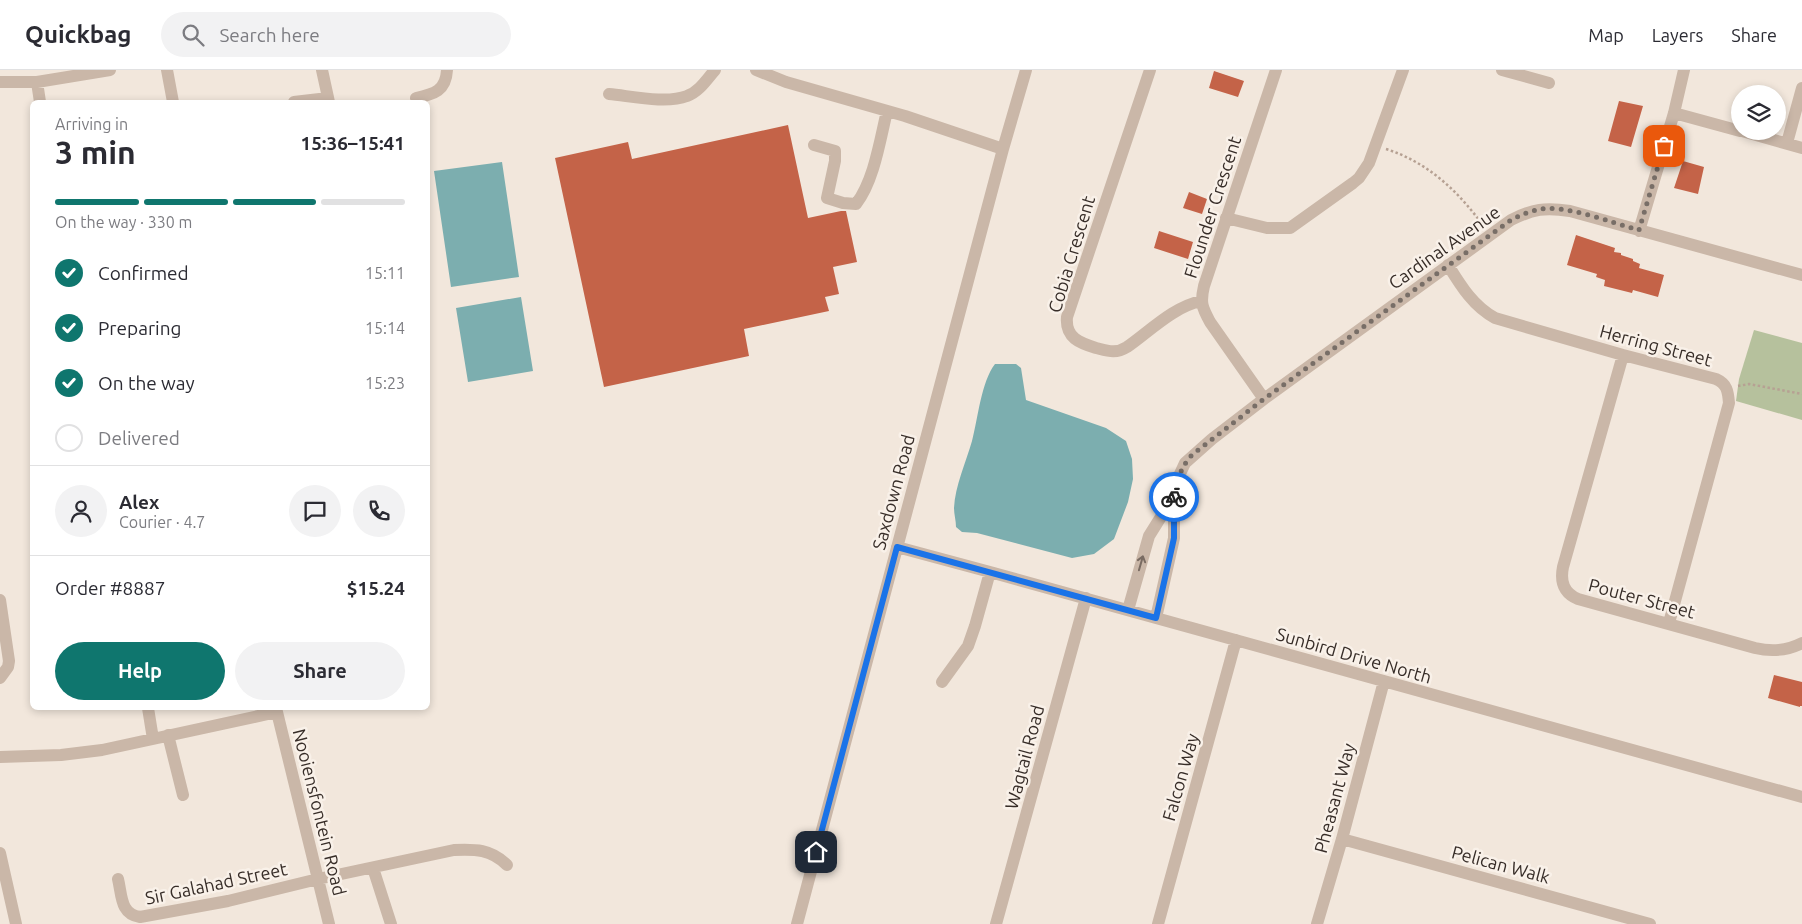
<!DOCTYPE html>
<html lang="en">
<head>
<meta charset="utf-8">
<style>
	:root { --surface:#fff; --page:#f2f2f3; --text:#2b2b33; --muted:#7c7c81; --line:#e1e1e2; --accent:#0f766e }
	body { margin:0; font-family:Ubuntu,sans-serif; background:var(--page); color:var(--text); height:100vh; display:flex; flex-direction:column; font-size:19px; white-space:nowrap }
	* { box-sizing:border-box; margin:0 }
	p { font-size:16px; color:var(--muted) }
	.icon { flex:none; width:28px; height:28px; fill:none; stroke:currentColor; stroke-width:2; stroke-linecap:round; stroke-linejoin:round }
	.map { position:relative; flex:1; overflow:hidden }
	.details { position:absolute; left:30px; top:30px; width:400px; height:610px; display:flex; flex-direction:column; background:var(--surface); border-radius:8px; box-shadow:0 2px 8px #0003 }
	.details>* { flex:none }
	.controls { position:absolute; left:1731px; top:15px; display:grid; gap:10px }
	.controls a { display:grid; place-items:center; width:55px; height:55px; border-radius:50%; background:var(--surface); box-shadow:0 2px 8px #0003; font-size:25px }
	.pin { position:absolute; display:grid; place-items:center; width:42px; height:42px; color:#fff; margin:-21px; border-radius:10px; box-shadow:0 2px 8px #0006 }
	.courier { position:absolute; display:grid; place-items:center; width:50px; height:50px; margin:-25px; border:4px solid #1a73e8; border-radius:50%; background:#fff; color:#222; box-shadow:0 1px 6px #0007 }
	.head em { font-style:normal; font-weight:600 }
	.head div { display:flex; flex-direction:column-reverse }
	.head { display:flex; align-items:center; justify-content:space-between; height:85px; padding:0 25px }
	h1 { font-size:32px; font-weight:600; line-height:38px }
	.bar { display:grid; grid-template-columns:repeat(4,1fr); gap:8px 5px; align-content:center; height:60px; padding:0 25px }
	.bar i { height:6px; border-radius:4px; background:var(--line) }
	.bar .current { background:var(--accent) }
	.bar p { grid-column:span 4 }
	.line { display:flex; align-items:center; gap:12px; padding:0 25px; border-top:1px solid var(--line) }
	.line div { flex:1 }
	.round { display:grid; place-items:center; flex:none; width:52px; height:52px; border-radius:26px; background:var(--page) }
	ol { padding:0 25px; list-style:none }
	li { display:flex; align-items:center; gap:15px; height:55px }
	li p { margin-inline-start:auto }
	li .icon { padding:5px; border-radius:50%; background:var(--accent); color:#fff; stroke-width:4 }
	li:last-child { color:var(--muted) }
	li i { width:28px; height:28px; border:2px solid var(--line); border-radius:50% }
	.primary-button { display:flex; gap:10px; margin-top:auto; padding:10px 25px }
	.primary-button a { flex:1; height:58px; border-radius:30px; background:var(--accent); color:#fff; font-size:20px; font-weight:600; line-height:58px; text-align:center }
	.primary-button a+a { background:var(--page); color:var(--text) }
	header { display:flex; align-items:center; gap:30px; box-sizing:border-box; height:70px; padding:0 25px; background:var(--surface); border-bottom:1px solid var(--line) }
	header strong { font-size:24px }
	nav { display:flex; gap:28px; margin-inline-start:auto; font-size:18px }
	.search { width:350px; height:45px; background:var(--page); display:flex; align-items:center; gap:12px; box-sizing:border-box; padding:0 18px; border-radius:28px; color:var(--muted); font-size:19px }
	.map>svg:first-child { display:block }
	.green { fill:#b6c19d }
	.water { fill:#7caeaf }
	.building { fill:#c46348 }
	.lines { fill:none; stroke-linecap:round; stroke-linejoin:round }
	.path { stroke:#b6a193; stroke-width:2.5; stroke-dasharray:2.5 2.5; stroke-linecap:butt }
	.minor { stroke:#cab7a8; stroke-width:12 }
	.oneway { stroke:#796b62 }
	.done { stroke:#786e67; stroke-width:5; stroke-dasharray:0 9 }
	.route { stroke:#1a73e8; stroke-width:6 }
	.labels { text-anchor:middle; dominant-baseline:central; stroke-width:5; stroke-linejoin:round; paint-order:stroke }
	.street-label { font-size:18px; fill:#372d28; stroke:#f9f1e9 }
</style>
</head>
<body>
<header>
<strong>Quickbag</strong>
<div class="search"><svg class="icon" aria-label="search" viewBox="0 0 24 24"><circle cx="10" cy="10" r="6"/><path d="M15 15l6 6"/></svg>Search here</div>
<nav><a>Map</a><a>Layers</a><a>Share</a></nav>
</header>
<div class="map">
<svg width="1802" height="854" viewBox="0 0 1802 854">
	<rect width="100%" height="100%" fill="#f2e7dc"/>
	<!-- green -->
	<path class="green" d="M1754 260 1802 273V350L1736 331 1739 309Z"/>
	<!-- water -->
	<path class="water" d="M502 92 519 207 451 217 434 101Z
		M521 227 533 301 468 312 456 238Z
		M995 294H1016L1021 298 1026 330 1106 358 1126 371 1132 389 1133 409 1128 432 1114 469 1094 484 1072 488 977 463 962 462 956 457C956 451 954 444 954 438 955 416 966 392 972 371 978 349 981 312 995 294Z"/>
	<!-- building -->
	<path class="building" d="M1214 1 1244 11 1238 27 1209 18Z
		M1619 31 1643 36 1631 77 1608 71Z
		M788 55 808 148 841 141H846L857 192 833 197 839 224 825 227 829 241 744 259 749 286 604 317 555 88 628 72 632 89Z
		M1683 91 1704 97 1698 124 1674 118Z
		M1189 122 1207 129 1202 144 1183 138Z
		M1159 161 1193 172 1188 189 1154 178Z
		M1576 165 1615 178 1614 182 1621 183V185L1633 189V191L1640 194 1639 198 1664 205 1658 227 1633 220 1632 223 1604 216 1605 210 1596 207 1597 204 1567 195Z
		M1774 605 1802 612V636H1800V637L1768 628Z"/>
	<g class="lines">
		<!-- path -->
		<path class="path" d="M1386 79C1427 92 1457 120 1482 154
			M1738 316 1749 314 1802 324"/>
		<!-- minor -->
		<path class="minor" d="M167 0 173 32
			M322 0 329 32
			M756 0 786 12 905 46 1003 79
			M1150 0 1067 247C1065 268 1080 273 1096 278 1108 281 1116 284 1127 277 1150 261 1173 237 1201 231
			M1502 0 1549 13
			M0 12H37L110 0
			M37 12 40 32
			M609 24C631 26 666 34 687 26 699 22 707 9 715 0
			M416 28C434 24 446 21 447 0
			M294 32 328 28
			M1674 43 1740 61
			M1742 61 1802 78
			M1787 73 1802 18
			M814 75 835 81V91L827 128 843 133 856 134C874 111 880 70 887 41
			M1226 148 1267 158H1290L1353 113 1359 108 1369 93 1403 0
			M1639 161 1674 43 1684 0
			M1448 195C1461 216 1473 236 1495 248L1623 285 1716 309C1727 314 1728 321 1729 333L1669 553
			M1623 285 1563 497C1560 512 1564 523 1578 529L1755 578C1772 582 1786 581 1802 573
			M1264 329 1210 252C1202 237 1200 233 1204 216L1276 0
			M897 477 990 502 1802 727
			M0 530 9 591 8 597 0 608
			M1128 540 1149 466 1174 426
			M1156 548 1174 468V426L1179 406 1185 393 1212 369 1264 329 1511 150C1533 139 1545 137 1570 141L1802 205
			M942 612 968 576 975 556 990 502
			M148 638 153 669
			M276 638 329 854
			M168 665 183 725
			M0 687 61 685 102 680 277 642
			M1342 769 1650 854
			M0 783 16 854
			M373 798 391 854
			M118 809C122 825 120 844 140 847L228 831 318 809 454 780C475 779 491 779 507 795
			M797 854 1003 79 1026 0
			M996 854 1086 528
			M1158 854 1236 570
			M1317 854 1342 769 1384 611"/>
	</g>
	<!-- one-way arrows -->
	<defs><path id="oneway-shaft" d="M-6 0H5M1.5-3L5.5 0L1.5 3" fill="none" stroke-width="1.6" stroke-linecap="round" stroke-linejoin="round" transform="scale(1.25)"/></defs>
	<use class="oneway" href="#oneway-shaft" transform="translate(1141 493) rotate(-74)"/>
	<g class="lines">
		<!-- done -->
		<path class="done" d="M1174 427C1177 410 1181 396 1193 384L1264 329 1511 150C1519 146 1527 142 1536 140 1563 133 1612 153 1639 160L1664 76"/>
		<!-- route -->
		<path class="route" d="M816 782 897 477 1156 548 1174 468V427"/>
	</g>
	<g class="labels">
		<!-- street labels -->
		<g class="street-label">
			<text transform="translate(1212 137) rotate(-72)">Flounder Crescent</text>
			<text transform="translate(1444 177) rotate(-35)">Cardinal Avenue</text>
			<text transform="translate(1071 184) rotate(-73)">Cobia Crescent</text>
			<text transform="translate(1656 275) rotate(15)">Herring Street</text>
			<text transform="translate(893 422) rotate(-75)">Saxdown Road</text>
			<text transform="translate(1642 528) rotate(15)">Pouter Street</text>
			<text transform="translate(1354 585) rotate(16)">Sunbird Drive North</text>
			<text transform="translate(1024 687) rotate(-75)">Wagtail Road</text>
			<text transform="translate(1180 707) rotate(-74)">Falcon Way</text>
			<text transform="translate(1334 728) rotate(-75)">Pheasant Way</text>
			<text transform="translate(320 742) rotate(76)">Nooiensfontein Road</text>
			<text transform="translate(1501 794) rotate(15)">Pelican Walk</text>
			<text transform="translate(216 813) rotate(-12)">Sir Galahad Street</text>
		</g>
	</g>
</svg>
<div class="controls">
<a><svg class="icon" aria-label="layers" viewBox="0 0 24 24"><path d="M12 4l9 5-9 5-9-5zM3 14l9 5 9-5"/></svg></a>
</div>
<div class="pin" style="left:1664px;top:76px;background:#ea580c"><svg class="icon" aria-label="bag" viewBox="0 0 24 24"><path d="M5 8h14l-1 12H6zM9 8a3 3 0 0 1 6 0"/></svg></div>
<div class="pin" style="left:816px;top:782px;background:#1f2937"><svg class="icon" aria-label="home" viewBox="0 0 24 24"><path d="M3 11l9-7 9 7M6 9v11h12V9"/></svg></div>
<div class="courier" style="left:1174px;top:427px"><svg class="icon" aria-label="bike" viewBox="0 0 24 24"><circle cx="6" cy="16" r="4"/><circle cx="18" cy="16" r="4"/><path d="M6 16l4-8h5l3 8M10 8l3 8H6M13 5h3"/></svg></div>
<section class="details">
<div class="head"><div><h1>3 min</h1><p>Arriving in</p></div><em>15:36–15:41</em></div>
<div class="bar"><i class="current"></i><i class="current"></i><i class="current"></i><i></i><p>On the way · 330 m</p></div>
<ol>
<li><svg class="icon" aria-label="check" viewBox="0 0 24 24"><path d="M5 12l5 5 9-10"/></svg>Confirmed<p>15:11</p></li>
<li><svg class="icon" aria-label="check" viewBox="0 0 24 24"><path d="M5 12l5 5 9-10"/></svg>Preparing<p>15:14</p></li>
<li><svg class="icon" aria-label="check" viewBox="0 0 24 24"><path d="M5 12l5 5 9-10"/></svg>On the way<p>15:23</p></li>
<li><i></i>Delivered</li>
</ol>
<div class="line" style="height:90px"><a class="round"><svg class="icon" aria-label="person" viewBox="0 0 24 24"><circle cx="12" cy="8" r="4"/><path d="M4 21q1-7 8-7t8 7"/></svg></a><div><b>Alex</b><p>Courier · 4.7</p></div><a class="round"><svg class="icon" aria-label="chat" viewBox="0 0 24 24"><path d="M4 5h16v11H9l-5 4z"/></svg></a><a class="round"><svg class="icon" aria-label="phone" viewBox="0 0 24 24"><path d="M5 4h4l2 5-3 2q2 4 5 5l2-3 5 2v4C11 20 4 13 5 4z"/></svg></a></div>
<div class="line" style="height:65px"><div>Order #8887</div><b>$15.24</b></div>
<div class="primary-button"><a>Help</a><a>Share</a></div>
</section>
</div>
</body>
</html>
